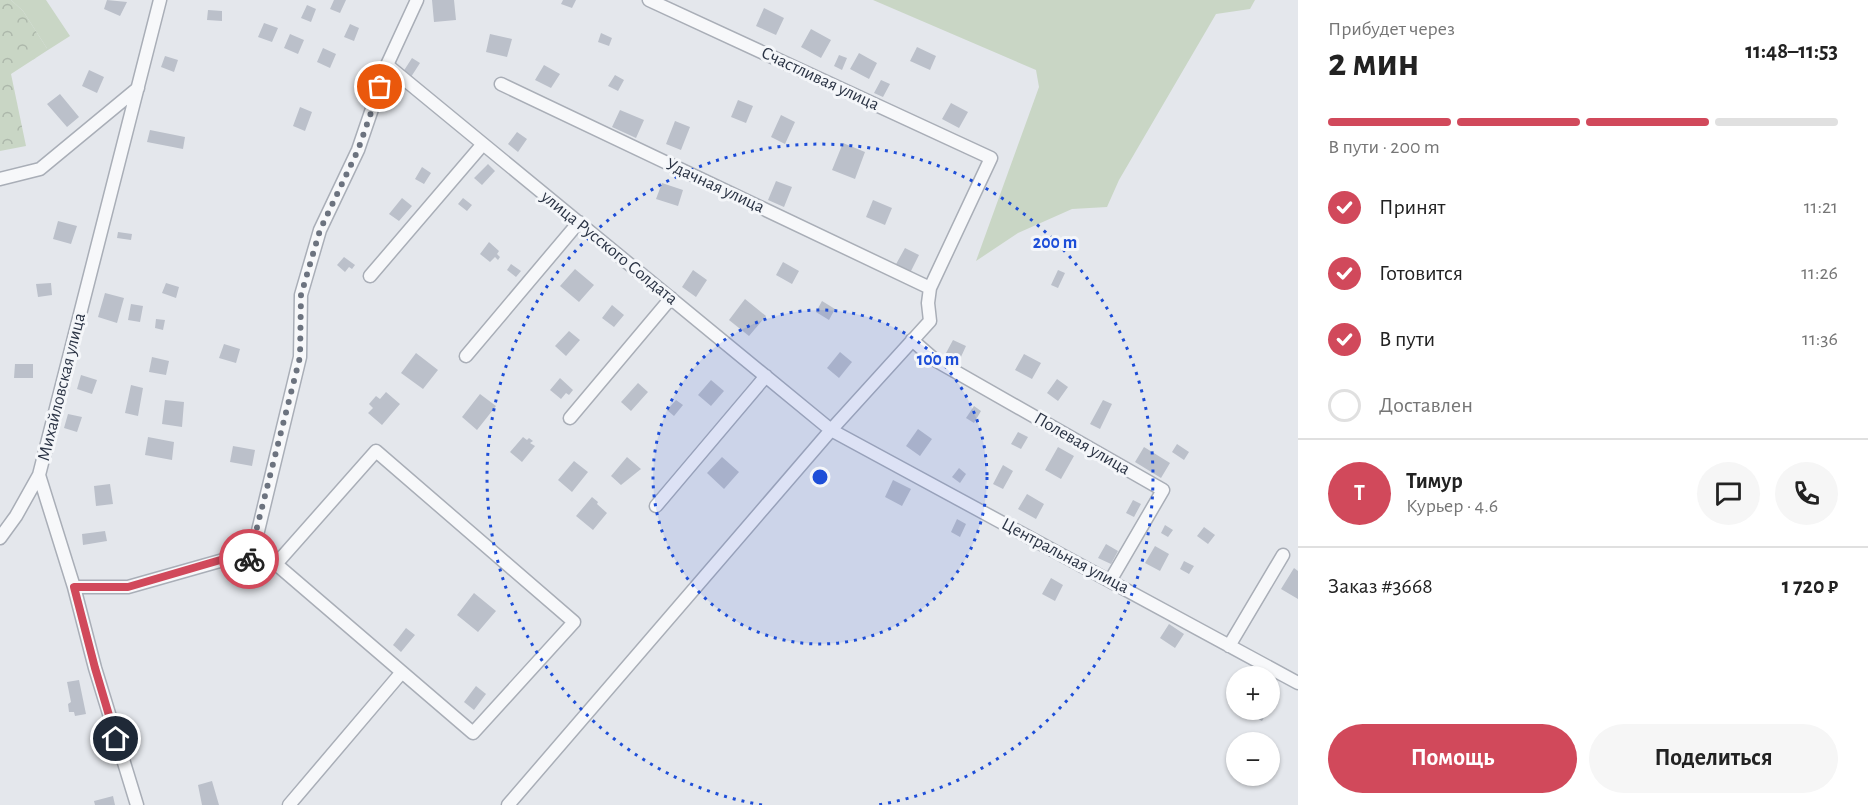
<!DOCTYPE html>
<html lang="ru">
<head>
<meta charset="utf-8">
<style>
	:root { --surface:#fff; --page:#f6f6f6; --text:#222; --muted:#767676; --line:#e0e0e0; --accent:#d1495b }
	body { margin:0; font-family:"Alegreya Sans",sans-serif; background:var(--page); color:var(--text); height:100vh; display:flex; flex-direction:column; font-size:22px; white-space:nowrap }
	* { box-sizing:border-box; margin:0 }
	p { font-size:20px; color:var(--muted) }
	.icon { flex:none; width:33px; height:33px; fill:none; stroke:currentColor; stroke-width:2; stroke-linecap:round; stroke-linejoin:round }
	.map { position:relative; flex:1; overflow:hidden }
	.panel { display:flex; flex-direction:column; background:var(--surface); width:570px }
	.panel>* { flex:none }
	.buttons { position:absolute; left:1226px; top:666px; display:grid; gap:12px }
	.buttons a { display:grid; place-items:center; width:54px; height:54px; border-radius:50%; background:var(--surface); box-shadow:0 2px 4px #0004; font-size:30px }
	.pin { position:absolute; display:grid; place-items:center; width:51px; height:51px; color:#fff; margin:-26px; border:3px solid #fff; border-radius:50%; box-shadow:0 2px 6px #0007 }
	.courier { position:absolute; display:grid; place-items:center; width:60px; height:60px; margin:-30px; border:4px solid #d1495b; border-radius:50%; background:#fff; color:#222; box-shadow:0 2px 8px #0007 }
	.head em { font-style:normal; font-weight:700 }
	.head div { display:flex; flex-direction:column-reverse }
	.head { display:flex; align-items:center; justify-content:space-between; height:102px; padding:0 30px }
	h1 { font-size:39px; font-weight:700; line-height:45px }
	.bar { display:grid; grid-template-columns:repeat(4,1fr); gap:9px 6px; align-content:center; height:72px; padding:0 30px }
	.bar i { height:8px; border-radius:4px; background:var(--line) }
	.bar .active { background:var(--accent) }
	.bar p { grid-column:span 4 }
	.line { display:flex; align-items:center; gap:15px; padding:0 30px; border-top:2px solid var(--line) }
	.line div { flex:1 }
	.round { display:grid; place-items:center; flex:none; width:63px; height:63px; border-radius:32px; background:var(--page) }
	ol { padding:0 30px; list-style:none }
	li { display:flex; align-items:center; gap:18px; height:66px }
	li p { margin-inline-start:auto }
	li .icon { padding:6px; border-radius:50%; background:var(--accent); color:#fff; stroke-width:4 }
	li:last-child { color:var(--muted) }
	li i { width:33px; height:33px; border:3px solid var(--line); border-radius:50% }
	.cta { display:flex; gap:12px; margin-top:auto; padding:12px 30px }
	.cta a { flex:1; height:69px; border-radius:36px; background:var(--accent); color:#fff; font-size:24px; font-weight:700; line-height:69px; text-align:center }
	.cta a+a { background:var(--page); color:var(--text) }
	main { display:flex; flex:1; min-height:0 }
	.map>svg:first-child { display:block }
	.grass { fill:#c9d6c5 }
	.forest { fill:url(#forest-crowns) }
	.building { fill:#bbc0ca }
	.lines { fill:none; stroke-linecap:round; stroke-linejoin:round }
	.street-casing { stroke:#a9aeb7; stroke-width:15 }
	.street { stroke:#f7f8fa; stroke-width:12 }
	.done { stroke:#6c737f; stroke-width:6; stroke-dasharray:0 10.8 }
	.route { stroke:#d1495b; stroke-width:8 }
	.ring { fill:none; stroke:#1d4ed8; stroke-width:3; stroke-dasharray:3 6 }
	.labels { text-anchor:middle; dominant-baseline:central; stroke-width:6; stroke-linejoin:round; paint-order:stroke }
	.street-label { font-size:18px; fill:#2b3445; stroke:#f4f6f9 }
	.centre { fill:#1d4ed8; stroke:#f4f6f9; stroke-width:3 }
	.ring-label { font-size:18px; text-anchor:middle; font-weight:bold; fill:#1d4ed8; stroke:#f4f6f9; stroke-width:6; stroke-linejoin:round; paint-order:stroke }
</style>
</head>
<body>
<main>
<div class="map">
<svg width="1298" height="805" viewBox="0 0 1298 805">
	<defs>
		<pattern id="forest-crowns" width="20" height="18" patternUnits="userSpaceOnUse" patternTransform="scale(1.5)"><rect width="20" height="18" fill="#c9d6c5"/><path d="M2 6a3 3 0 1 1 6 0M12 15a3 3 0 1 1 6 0" fill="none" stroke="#adb8ab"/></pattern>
	</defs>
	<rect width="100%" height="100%" fill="#e4e7ec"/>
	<!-- grass -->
	<path class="grass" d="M11 0H46L70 36 48 50 23 11Z
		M873 0H1255L1250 9 1216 14 1119 180 1107 207 1072 209 1018 233 976 261 1039 87 1036 70Z"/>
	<!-- forest -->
	<path class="forest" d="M0 0H11L23 11 48 50 11 74 26 146 0 151Z"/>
	<!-- building -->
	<path class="building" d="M107 0 127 2 120 16 104 9Z
		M334 0H346L340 13 330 9Z
		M432 0H454L456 20 434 22Z
		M563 0H576L572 8 561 4Z
		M307 5 316 9 311 22 301 18Z
		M764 8 784 18 776 35 756 26Z
		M208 10 222 11V21L207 20Z
		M264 23 278 28 272 42 258 37Z
		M350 24 359 28 354 41 344 37Z
		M811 29 831 40 821 58 801 47Z
		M601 33 612 38 609 46 598 42Z
		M290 34 304 40 298 54 284 48Z
		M490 34 512 39 507 57 486 52Z
		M917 47 936 56 930 70 910 61Z
		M323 48 336 54 330 68 317 62Z
		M859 53 877 63 869 79 850 69Z
		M839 55 847 58 842 70 834 66Z
		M165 56 178 60 174 72 161 67Z
		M412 58 420 63 411 77 403 72Z
		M544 65 560 74 551 88 535 80Z
		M89 70 104 77 97 93 82 86Z
		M615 75 624 80 618 91 608 86Z
		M881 80 890 84 883 97 874 93Z
		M60 94 79 117 67 127 47 104Z
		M738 100 753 106 746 123 731 117Z
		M951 103 968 112 959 128 942 119Z
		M300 107 312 112 305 131 293 126Z
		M620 110 644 120 636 138 612 127Z
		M781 115 795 122 785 144 771 137Z
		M675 121 690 127 681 150 666 144Z
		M150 130 185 137 183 149 147 142Z
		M517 132 527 139 518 152 508 144Z
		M843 143 865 152 855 179 832 170Z
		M488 164 495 171 482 185 474 178Z
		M422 167 431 173 424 184 415 179Z
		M776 181 792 187 784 207 768 200Z
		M662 183 683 190 678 206 656 199Z
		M402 198 412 206 399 221 389 214Z
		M463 198 472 205 467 211 458 204Z
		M873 200 892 208 885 225 866 217Z
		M58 221 77 226 71 244 53 239Z
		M118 232 132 234 131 240 117 238Z
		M489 242 499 251 497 254 500 257 498 260 495 257 490 262 480 254Z
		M905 248 919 255 910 273 895 266Z
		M344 257 355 265 352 269 349 267 345 272 337 265Z
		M783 262 799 271 792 284 776 275Z
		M511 264 521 271 516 277 507 270Z
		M575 269 594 285 579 302 560 286Z
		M693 270 707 280 696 297 682 287Z
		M1058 270 1065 273 1058 288 1051 285Z
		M51 283 52 295 38 297 36 284Z
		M166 283 179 287 176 298 162 293Z
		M105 293 124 298 117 323 98 317Z
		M745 299 766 316 749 336 729 320Z
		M822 301 835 309 829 320 816 312Z
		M131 304 143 306 140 322 128 320Z
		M612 305 624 315 614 327 602 318Z
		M156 319 165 320 163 330 155 328Z
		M569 331 580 340 566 356 555 346Z
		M953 340 966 346 960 359 946 353Z
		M224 344 240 349 236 363 219 358Z
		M840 352 852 362 839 378 827 368Z
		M416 353 438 370 423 389 401 373Z
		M1024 354 1041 363 1032 379 1015 370Z
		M152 357 169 361 166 375 149 372Z
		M15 364H33V378H14Z
		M81 375 97 380 92 394 77 389Z
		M560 378 573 390 569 395 566 393 561 399 550 390Z
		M1057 379 1068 387 1058 401 1047 393Z
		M711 380 724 391 711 406 698 395Z
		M638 383 648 392 631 411 621 402Z
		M131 385 143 388 138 416 125 413Z
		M386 392 400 404 382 425 368 413 373 408 369 404 376 396 380 399Z
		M480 394 496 406 477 430 462 417Z
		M165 400 184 402 182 427 162 424Z
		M676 400 683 405 674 416 667 410Z
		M1103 400 1112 404 1100 429 1090 424Z
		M974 406 981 411 974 423 966 418Z
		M68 414 82 417 77 432 64 428Z
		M918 429 932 439 920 456 906 446Z
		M1018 432 1028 437 1021 449 1011 444Z
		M148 437 174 442 172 460 145 455Z
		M523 437 527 440 529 438 533 441 530 443 535 446 522 462 510 452Z
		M1177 444 1189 452 1184 460 1172 452Z
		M233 446 255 450 252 466 230 462Z
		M1058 447 1074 456 1061 479 1045 470Z
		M1144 447 1170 463 1161 478 1135 462Z
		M627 457 641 469 621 485 611 476Z
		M722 457 739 472 724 489 707 473Z
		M574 461 588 472 572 492 558 480Z
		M1003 465 1013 471 1003 489 993 484Z
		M959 468 966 474 960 483 952 477Z
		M893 480 911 489 902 506 885 497Z
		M110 484 113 504 96 506 94 486Z
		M1027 494 1044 504 1036 519 1018 509Z
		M592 497 598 502 597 504 607 513 593 530 576 516Z
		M1133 500 1141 504 1134 517 1126 513Z
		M957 519 966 524 960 537 951 532Z
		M1165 525 1173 530 1168 537 1161 533Z
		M1204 527 1215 535 1208 544 1197 536Z
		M105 531 107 541 83 545 82 534Z
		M1106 544 1118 551 1111 564 1098 558Z
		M1155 546 1169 554 1160 571 1145 563Z
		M1184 561 1194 566 1189 574 1180 569Z
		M1294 568 1298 571V599L1281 589Z
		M1051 578 1063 585 1055 601 1042 594Z
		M474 593 496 611 478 632 457 615Z
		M1169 624 1184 634 1175 648 1160 638Z
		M406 628 415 635 401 652 393 645Z
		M79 680 86 714 75 716 74 712H69L68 704 71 702 67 682Z
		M476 686 486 694 474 710 464 702Z
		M1255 710H1268L1262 721 1251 715Z
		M212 781 219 805H202L198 785Z
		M113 796 115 805H95L94 801Z"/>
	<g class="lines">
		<!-- street casing -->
		<g class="street-casing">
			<path id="street" d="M387 65 831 430 1298 683
				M501 84 930 288
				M0 179 40 169 138 88
				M370 276 483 144
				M912 340 935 360 1163 490 1110 581
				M466 356 579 222
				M570 418 671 298
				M656 506 766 376
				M0 538 16 516 39 475
				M251 560 300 357 301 295 320 230 358 150 387 65 417 0
				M74 587H128L234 557 276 564 376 451 574 622 473 733 276 564
				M1229 646 1283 555
				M137 805 95 668 74 587 39 475 160 0
				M289 805 402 672
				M508 805 831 430 930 321 928 303 930 288 991 158 649 0"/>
		</g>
		<!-- street -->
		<use href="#street" class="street"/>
	</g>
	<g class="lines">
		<!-- done -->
		<path class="done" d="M249 559 300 357 301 295 320 230 358 150 380 87"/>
		<!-- route -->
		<path class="route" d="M116 739 95 668 74 587H128L234 556 249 559"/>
	</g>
	<!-- distance rings -->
	<circle cx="820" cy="477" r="167" fill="#1d4ed8" fill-opacity=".12"/>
	<g class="ring">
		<circle cx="820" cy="477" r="167"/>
		<path d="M762 805A333 333 0 1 1 878 805"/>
	</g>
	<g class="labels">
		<!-- street labels -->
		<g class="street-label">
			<text transform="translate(820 79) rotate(25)">Счастливая улица</text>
			<text transform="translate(715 186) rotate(25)">Удачная улица</text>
			<text transform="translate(609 248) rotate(39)">улица Русского Солдата</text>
			<text transform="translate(62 387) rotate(-76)">Михайловская улица</text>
			<text transform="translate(1082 444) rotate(30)">Полевая улица</text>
			<text transform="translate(1065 556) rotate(28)">Центральная улица</text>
		</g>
	</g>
	<circle cx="820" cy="477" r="9" class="centre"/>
	<g class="ring-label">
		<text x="1055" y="248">200 m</text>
		<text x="938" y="365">100 m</text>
	</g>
</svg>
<div class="buttons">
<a>+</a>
<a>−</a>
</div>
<div class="pin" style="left:380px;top:87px;background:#ea580c"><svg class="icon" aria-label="bag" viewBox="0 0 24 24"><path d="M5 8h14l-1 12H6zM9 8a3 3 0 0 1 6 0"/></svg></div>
<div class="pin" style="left:116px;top:739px;background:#1f2937"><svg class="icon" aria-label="home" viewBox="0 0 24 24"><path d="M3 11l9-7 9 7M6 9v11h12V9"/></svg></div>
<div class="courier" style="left:249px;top:559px"><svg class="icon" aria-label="bike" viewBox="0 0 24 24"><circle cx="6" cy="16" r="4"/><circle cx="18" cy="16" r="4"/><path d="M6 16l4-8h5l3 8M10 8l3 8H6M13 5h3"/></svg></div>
</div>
<section class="panel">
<div class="head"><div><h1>2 мин</h1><p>Прибудет через</p></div><em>11:48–11:53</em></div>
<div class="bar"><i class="active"></i><i class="active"></i><i class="active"></i><i></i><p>В пути · 200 m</p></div>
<ol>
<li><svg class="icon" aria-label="check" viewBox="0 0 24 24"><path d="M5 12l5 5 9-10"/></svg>Принят<p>11:21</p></li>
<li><svg class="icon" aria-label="check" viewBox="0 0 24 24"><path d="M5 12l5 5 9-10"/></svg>Готовится<p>11:26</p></li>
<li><svg class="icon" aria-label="check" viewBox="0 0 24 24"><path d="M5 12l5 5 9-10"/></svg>В пути<p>11:36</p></li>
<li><i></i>Доставлен</li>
</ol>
<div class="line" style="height:108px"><b class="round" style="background:var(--accent);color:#fff">Т</b><div><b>Тимур</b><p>Курьер · 4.6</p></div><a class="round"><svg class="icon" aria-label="chat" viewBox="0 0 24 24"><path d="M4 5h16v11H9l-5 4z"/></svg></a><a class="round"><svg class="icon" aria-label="phone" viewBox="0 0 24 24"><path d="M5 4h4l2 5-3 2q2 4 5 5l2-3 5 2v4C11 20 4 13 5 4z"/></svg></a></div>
<div class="line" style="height:78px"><div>Заказ #3668</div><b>1 720 ₽</b></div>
<div class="cta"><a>Помощь</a><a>Поделиться</a></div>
</section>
</main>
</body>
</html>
